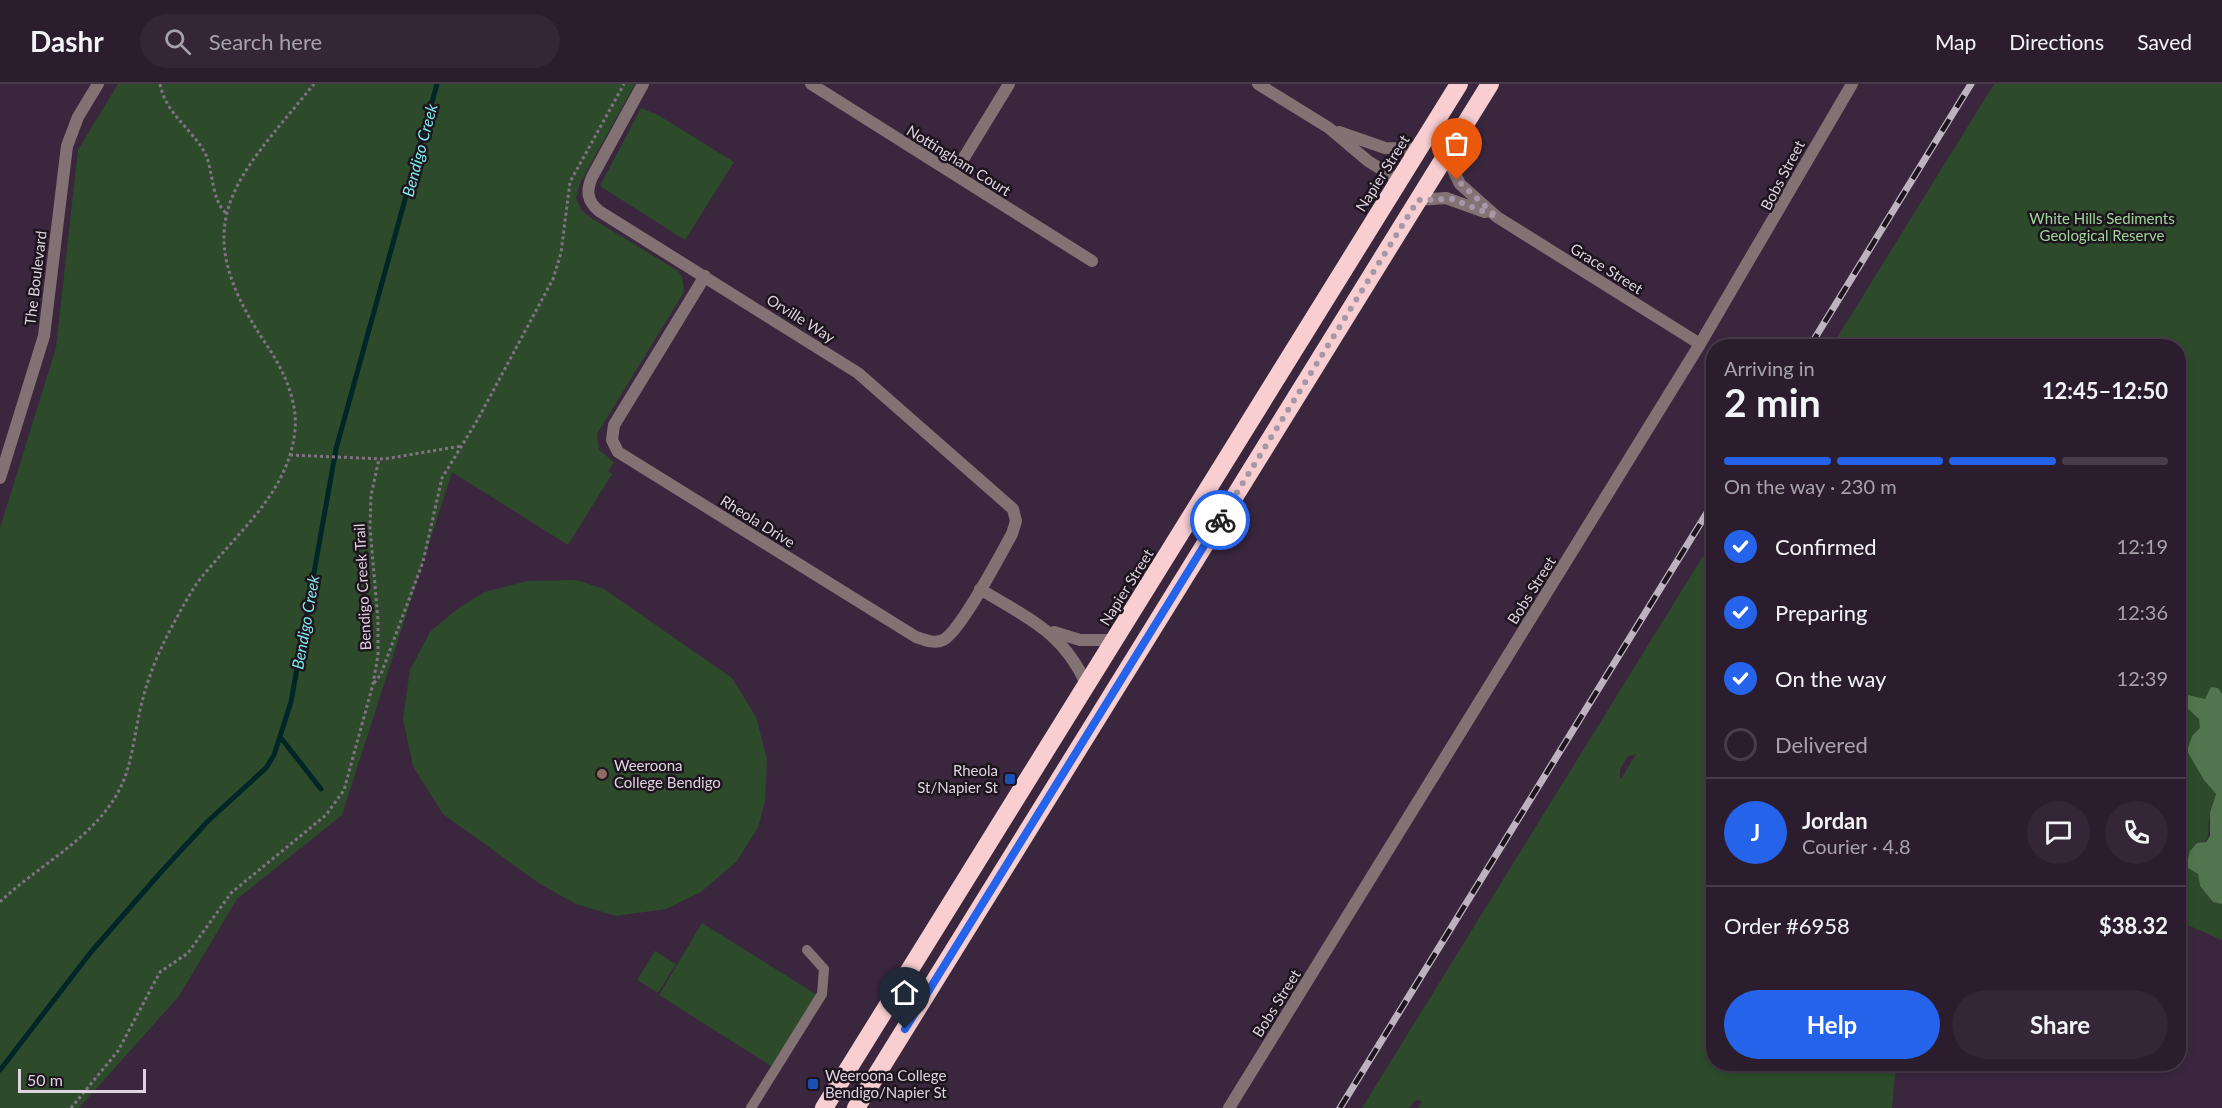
<!DOCTYPE html>
<html lang="en">
<head>
<meta charset="utf-8">
<style>
	:root { --surface:#2c1d2e; --page:#342636; --text:#f1f3f6; --muted:#a6a2aa; --line:#483b4a; --accent:#2563eb }
	body { margin:0; font-family:Lato,sans-serif; background:var(--page); color:var(--text); height:100vh; display:flex; flex-direction:column; font-size:22px; white-space:nowrap }
	* { box-sizing:border-box; margin:0 }
	p { font-size:20px; color:var(--muted) }
	.icon { flex:none; width:33px; height:33px; fill:none; stroke:currentColor; stroke-width:2; stroke-linecap:round; stroke-linejoin:round }
	.map { position:relative; flex:1; overflow:hidden }
	.drawer { position:absolute; left:1706px; top:255px; width:480px; height:732px; display:flex; flex-direction:column; background:var(--surface); border-radius:24px; box-shadow:0 3px 9px #0003,0 0 0 2px var(--line) }
	.drawer>* { flex:none }
	.scale { position:absolute; left:18px; bottom:15px; width:128px; box-sizing:border-box; padding-left:6px; border:3px solid #dfd3e1; border-top:0; font-size:16px; line-height:21px; white-space:nowrap; color:#dfd3e1; -webkit-text-stroke:4px #1d141e; paint-order:stroke }
	.pin { position:absolute; display:grid; place-items:center; width:51px; height:51px; color:#fff; margin:-62px -26px; border-radius:50% 50% 50% 0; rotate:-45deg; box-shadow:0 0 6px #0007 }
	.pin .icon { rotate:45deg }
	.courier { position:absolute; display:grid; place-items:center; width:60px; height:60px; margin:-30px; border:4px solid #2563eb; border-radius:50%; background:#fff; color:#222; box-shadow:0 2px 8px #0007 }
	.headline em { font-style:normal; font-weight:700 }
	.headline div { display:flex; flex-direction:column-reverse }
	.headline { display:flex; align-items:center; justify-content:space-between; height:102px; padding:0 18px }
	h1 { font-size:39px; font-weight:700; line-height:45px }
	.bar { display:grid; grid-template-columns:repeat(4,1fr); gap:9px 6px; align-content:center; height:72px; padding:0 18px }
	.bar i { height:8px; border-radius:4px; background:var(--line) }
	.bar .current { background:var(--accent) }
	.bar p { grid-column:span 4 }
	.line { display:flex; align-items:center; gap:15px; padding:0 18px; border-top:2px solid var(--line) }
	.line div { flex:1 }
	.round { display:grid; place-items:center; flex:none; width:63px; height:63px; border-radius:32px; background:var(--page) }
	ol { padding:0 18px; list-style:none }
	li { display:flex; align-items:center; gap:18px; height:66px }
	li p { margin-inline-start:auto }
	li .icon { padding:6px; border-radius:50%; background:var(--accent); color:#fff; stroke-width:4 }
	li:last-child { color:var(--muted) }
	li i { width:33px; height:33px; border:3px solid var(--line); border-radius:50% }
	.action { display:flex; gap:12px; margin-top:auto; padding:12px 18px }
	.action a { flex:1; height:69px; border-radius:36px; background:var(--accent); color:#fff; font-size:24px; font-weight:700; line-height:69px; text-align:center }
	.action a+a { background:var(--page); color:var(--text) }
	header { display:flex; align-items:center; gap:36px; box-sizing:border-box; height:84px; padding:0 30px; background:var(--surface); border-bottom:2px solid var(--line) }
	header strong { font-size:28px }
	nav { display:flex; gap:33px; margin-inline-start:auto; font-size:21px }
	.search { width:420px; height:54px; background:var(--page); display:flex; align-items:center; gap:15px; box-sizing:border-box; padding:0 21px; border-radius:33px; color:var(--muted); font-size:22px }
	.map>svg:first-child { display:block }
	.green { fill:#2d4b2b; fill-rule:evenodd }
	.forest { fill:#52754f }
	.lines { fill:none; stroke-linecap:round; stroke-linejoin:round }
	.stream { stroke:#002727; stroke-width:5 }
	.path { stroke:#827285; stroke-width:3; stroke-dasharray:3 3; stroke-linecap:butt }
	.lane { stroke:#837273; stroke-width:10 }
	.street { stroke:#837273; stroke-width:12 }
	.highway { stroke:#f8ced1; stroke-width:18 }
	.rail-casing { stroke:#beb1c0; stroke-width:7 }
	.rail { stroke:#1d141e; stroke-width:4.5; stroke-dasharray:14; stroke-linecap:butt }
	.done { stroke:#a597a8; stroke-width:6; stroke-dasharray:0 10.8 }
	.route { stroke:#2563eb; stroke-width:8 }
	.education-dot { fill:#8d6e63; stroke:#1d141e; stroke-width:2 }
	.transit-dot { fill:#1a4fb4; stroke:#1d141e; stroke-width:2 }
	.labels { text-anchor:middle; dominant-baseline:central; stroke-width:5; stroke-linejoin:round; paint-order:stroke }
	.street-label { font-size:15px; fill:#dfd3e1; stroke:#1d141e }
	.park-label { font-size:15px; fill:#9ed699; stroke:#1d141e }
	.poi-label { font-size:15px; fill:#dfd3e1; stroke:#1d141e; text-anchor:start }
	.water-label { font-size:16px; font-style:italic; fill:#7deced; stroke:#1d141e }
</style>
</head>
<body>
<header>
<strong>Dashr</strong>
<div class="search"><svg class="icon" aria-label="search" viewBox="0 0 24 24"><circle cx="10" cy="10" r="6"/><path d="M15 15l6 6"/></svg>Search here</div>
<nav><a>Map</a><a>Directions</a><a>Saved</a></nav>
</header>
<div class="map">
<svg width="2222" height="1024" viewBox="0 0 2222 1024">
	<rect width="100%" height="100%" fill="#3a273e"/>
	<!-- green -->
	<path class="green" d="M118 0H635L580 99 576 114 582 127 591 134 678 187 682 193 684 208 597 350 599 366 614 378 608 387 612 390 568 461 452 388 342 731 237 815 179 912 79 1024H0V444L56 264 78 66Z
		M1994 0H2222V670L2201 691 2216 710C2215 717 2212 723 2210 729 2205 753 2216 753 2190 767L2186 783 2198 790 2200 802 2213 818 2222 820V856L2178 837V262H1832Z
		M641 24 658 31 734 78 685 156 600 102Z
		M1713 456V980H1896L1892 1024H1418L1422 1017 1416 1016 1409 1024H1362ZM1636 670 1621 695H1620V685L1628 672Z
		M576 496 604 505 732 594 756 633 767 675 765 717 758 744 736 778 701 808 666 825 616 832 576 820 540 800 443 730 413 682 403 635 410 586 430 548 457 525 485 508 528 497Z
		M702 839 817 911 771 982 659 911Z
		M655 867 676 880 658 909 637 896Z"/>
	<!-- forest -->
	<path class="forest" d="M2211 603 2218 604 2222 610V820L2213 818 2200 802 2198 790 2186 783 2190 767 2197 759 2206 758 2210 752V729L2216 710 2204 696 2187 667 2192 652 2200 644 2199 635 2183 620 2188 611 2205 615Z"/>
	<g class="lines">
		<!-- stream -->
		<path class="stream" d="M281 654 321 705
			M0 986 91 868 162 787 208 737 266 684 274 671 291 618 336 365 437 0"/>
		<!-- path -->
		<path class="path" d="M160 0C166 31 193 45 206 71 213 88 212 117 226 129
			M290 371 385 375 461 362
			M374 599 381 590 423 478 442 394 478 335 553 195 561 169 570 98 624 0
			M0 818C36 783 84 760 112 718 132 690 133 655 141 622 148 592 160 564 175 537 182 524 189 511 197 499 234 451 288 411 295 347 298 315 282 283 264 257 184 137 236 96 314 0
			M71 1024 118 967 160 888 188 869 231 809 326 731 344 706 373 600 378 571V536L370 444 371 412 379 375"/>
		<!-- lane -->
		<path class="lane" d="M751 1024 822 910 824 885 807 866"/>
		<!-- street -->
		<path class="street" d="M643 0 592 93C586 107 587 117 599 127L858 289 1013 425 1016 437 1012 450C1000 471 961 547 943 556 934 560 925 556 916 553L618 368 612 356 614 341 705 192
			M811 0 1092 177
			M1258 0 1329 44 1368 77 1400 97
			M1339 48 1385 64 1419 65
			M1446 72 1460 100 1497 133 1700 260
			M954 90 1009 0
			M1418 116 1446 114 1485 128
			M0 394 44 252 67 62 78 33 98 0
			M980 505C1027 534 1064 548 1087 602
			M1054 548 1080 556H1115
			M1229 1024 1700 260 1852 0"/>
		<!-- highway -->
		<path class="highway" d="M824 1024 1459 0
			M856 1024 1490 0"/>
		<!-- rail casing -->
		<g class="rail-casing">
			<path id="rail" d="M1810 262 1971 0
				M1340 1024 1713 419"/>
		</g>
		<!-- rail -->
		<use href="#rail" class="rail"/>
	</g>
	<g class="lines">
		<!-- done -->
		<path class="done" d="M1220 436 1418 116 1452 115 1497 133 1457 96"/>
		<!-- route -->
		<path class="route" d="M905 945 1220 436"/>
	</g>
	<!-- markers -->
	<circle class="education-dot" cx="602" cy="690" r="6"/>
	<g class="transit-dot">
		<rect x="1004" y="689" width="12" height="12" rx="3"/>
		<rect x="807" y="994" width="12" height="12" rx="3"/>
	</g>
	<g class="labels">
		<!-- street labels -->
		<g class="street-label">
			<text transform="translate(959 76) rotate(32)">Nottingham Court</text>
			<text transform="translate(1382 89) rotate(-58)">Napier Street</text>
			<text transform="translate(1782 91) rotate(-62)">Bobs Street</text>
			<text transform="translate(1607 184) rotate(32)">Grace Street</text>
			<text transform="translate(35 194) rotate(-83)">The Boulevard</text>
			<text transform="translate(801 234) rotate(32)">Orville Way</text>
			<text transform="translate(758 437) rotate(32)">Rheola Drive</text>
			<text transform="translate(362 503) rotate(-93)">Bendigo Creek Trail</text>
			<text transform="translate(1126 503) rotate(-58)">Napier Street</text>
			<text transform="translate(1531 506) rotate(-58)">Bobs Street</text>
			<text transform="translate(1276 919) rotate(-58)">Bobs Street</text>
		</g>
		<!-- park labels -->
		<g class="park-label">
			<text x="2102" y="134">White Hills Sediments<tspan x="2102" dy="17">Geological Reserve</tspan></text>
		</g>
		<!-- poi labels -->
		<g class="poi-label">
			<text x="614" y="681">Weeroona<tspan x="614" dy="17">College Bendigo</tspan></text>
			<text x="998" y="686" text-anchor="end">Rheola<tspan x="998" dy="17">St/Napier St</tspan></text>
			<text x="825" y="991">Weeroona College<tspan x="825" dy="17">Bendigo/Napier St</tspan></text>
		</g>
		<!-- water labels -->
		<g class="water-label">
			<text transform="translate(419 66) rotate(-75)">Bendigo Creek</text>
			<text transform="translate(305 538) rotate(-80)">Bendigo Creek</text>
		</g>
	</g>
</svg>
<div class="scale">50 m</div>
<div class="pin" style="left:1457px;top:96px;background:#ea580c"><svg class="icon" aria-label="bag" viewBox="0 0 24 24"><path d="M5 8h14l-1 12H6zM9 8a3 3 0 0 1 6 0"/></svg></div>
<div class="pin" style="left:905px;top:945px;background:#1f2937"><svg class="icon" aria-label="home" viewBox="0 0 24 24"><path d="M3 11l9-7 9 7M6 9v11h12V9"/></svg></div>
<div class="courier" style="left:1220px;top:436px"><svg class="icon" aria-label="bike" viewBox="0 0 24 24"><circle cx="6" cy="16" r="4"/><circle cx="18" cy="16" r="4"/><path d="M6 16l4-8h5l3 8M10 8l3 8H6M13 5h3"/></svg></div>
<section class="drawer">
<div class="headline"><div><h1>2 min</h1><p>Arriving in</p></div><em>12:45–12:50</em></div>
<div class="bar"><i class="current"></i><i class="current"></i><i class="current"></i><i></i><p>On the way · 230 m</p></div>
<ol>
<li><svg class="icon" aria-label="check" viewBox="0 0 24 24"><path d="M5 12l5 5 9-10"/></svg>Confirmed<p>12:19</p></li>
<li><svg class="icon" aria-label="check" viewBox="0 0 24 24"><path d="M5 12l5 5 9-10"/></svg>Preparing<p>12:36</p></li>
<li><svg class="icon" aria-label="check" viewBox="0 0 24 24"><path d="M5 12l5 5 9-10"/></svg>On the way<p>12:39</p></li>
<li><i></i>Delivered</li>
</ol>
<div class="line" style="height:108px"><b class="round" style="background:var(--accent);color:#fff">J</b><div><b>Jordan</b><p>Courier · 4.8</p></div><a class="round"><svg class="icon" aria-label="chat" viewBox="0 0 24 24"><path d="M4 5h16v11H9l-5 4z"/></svg></a><a class="round"><svg class="icon" aria-label="phone" viewBox="0 0 24 24"><path d="M5 4h4l2 5-3 2q2 4 5 5l2-3 5 2v4C11 20 4 13 5 4z"/></svg></a></div>
<div class="line" style="height:78px"><div>Order #6958</div><b>$38.32</b></div>
<div class="action"><a>Help</a><a>Share</a></div>
</section>
</div>
</body>
</html>
